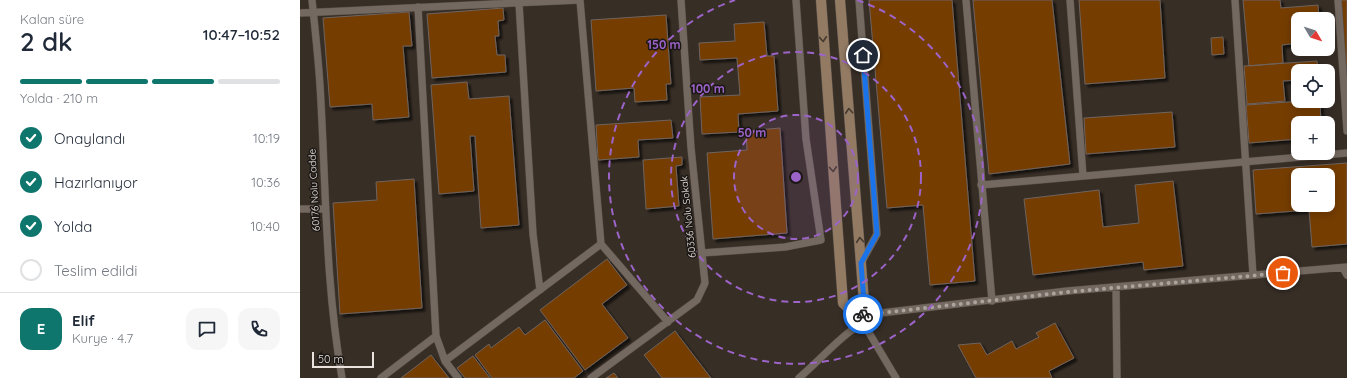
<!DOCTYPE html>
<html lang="tr">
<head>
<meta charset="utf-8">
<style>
	:root { --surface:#fff; --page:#f6f6f7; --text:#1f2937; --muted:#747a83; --line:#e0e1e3; --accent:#0f766e }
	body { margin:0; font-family:Quicksand,sans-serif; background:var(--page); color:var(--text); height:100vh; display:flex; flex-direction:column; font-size:15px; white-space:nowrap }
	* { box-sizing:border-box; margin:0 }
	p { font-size:13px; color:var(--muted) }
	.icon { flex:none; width:22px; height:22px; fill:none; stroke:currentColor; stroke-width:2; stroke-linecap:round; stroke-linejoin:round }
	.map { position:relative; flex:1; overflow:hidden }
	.side { display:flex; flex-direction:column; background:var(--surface); width:300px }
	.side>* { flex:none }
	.needle { width:26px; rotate:129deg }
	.tools { position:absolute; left:991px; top:12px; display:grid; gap:8px }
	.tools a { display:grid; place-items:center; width:44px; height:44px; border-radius:8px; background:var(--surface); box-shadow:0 2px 10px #0003; font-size:20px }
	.scale { position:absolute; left:12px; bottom:10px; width:62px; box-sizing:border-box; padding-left:4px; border:2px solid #e9e2dd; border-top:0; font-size:11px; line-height:14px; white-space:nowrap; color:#e9e2dd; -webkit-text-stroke:3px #1b1714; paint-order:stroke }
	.pin { position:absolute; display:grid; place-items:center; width:34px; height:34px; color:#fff; margin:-17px; border:2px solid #fff; border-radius:50%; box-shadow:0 1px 4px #0007 }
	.courier { position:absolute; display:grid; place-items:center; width:40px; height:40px; margin:-20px; border:3px solid #1a73e8; border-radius:50%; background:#fff; color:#222; box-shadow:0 1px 5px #0007 }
	.head em { font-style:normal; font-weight:600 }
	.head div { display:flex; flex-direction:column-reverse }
	.head { display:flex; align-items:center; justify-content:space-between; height:68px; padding:0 20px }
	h1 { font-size:26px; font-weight:600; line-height:30px }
	.bar { display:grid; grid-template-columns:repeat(4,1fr); gap:6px 4px; align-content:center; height:48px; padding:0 20px }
	.bar i { height:5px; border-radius:3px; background:var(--line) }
	.bar .active { background:var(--accent) }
	.bar p { grid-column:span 4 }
	.line { display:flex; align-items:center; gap:10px; padding:0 20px; border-top:1px solid var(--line) }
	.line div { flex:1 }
	.round { display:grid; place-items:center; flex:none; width:42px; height:42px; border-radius:12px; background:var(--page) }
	ol { padding:0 20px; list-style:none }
	li { display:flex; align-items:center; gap:12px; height:44px }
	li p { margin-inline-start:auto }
	li .icon { padding:4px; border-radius:50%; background:var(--accent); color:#fff; stroke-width:4 }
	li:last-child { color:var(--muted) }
	li i { width:22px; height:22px; border:2px solid var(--line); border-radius:50% }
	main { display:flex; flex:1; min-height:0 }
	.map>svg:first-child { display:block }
	.building { fill:#743c06; stroke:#70645c; fill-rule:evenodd; filter:url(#shadow) }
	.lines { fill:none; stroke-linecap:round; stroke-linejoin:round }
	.street-casing { stroke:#544b45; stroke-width:8 }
	.secondary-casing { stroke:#544b45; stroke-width:11 }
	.street { stroke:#746960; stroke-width:7 }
	.secondary { stroke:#927a63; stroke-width:10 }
	.oneway { stroke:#453a30 }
	.done { stroke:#aba39d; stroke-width:4; stroke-dasharray:0 7.2 }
	.route { stroke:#1a73e8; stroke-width:5 }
	.ring { fill:none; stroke:#9c63c8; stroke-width:2; stroke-dasharray:7 5 }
	.labels { text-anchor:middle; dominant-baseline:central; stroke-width:3; stroke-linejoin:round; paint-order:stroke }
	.street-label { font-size:10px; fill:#e9e2dd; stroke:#1b1714 }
	.centre { fill:#9c63c8; stroke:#1b1714; stroke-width:2 }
	.ring-label { font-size:12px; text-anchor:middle; font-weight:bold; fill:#9c63c8; stroke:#1b1714; stroke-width:3; stroke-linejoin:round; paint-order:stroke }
</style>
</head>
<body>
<main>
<section class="side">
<div class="head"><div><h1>2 dk</h1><p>Kalan süre</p></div><em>10:47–10:52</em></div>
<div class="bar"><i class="active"></i><i class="active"></i><i class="active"></i><i></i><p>Yolda · 210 m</p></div>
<ol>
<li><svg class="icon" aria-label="check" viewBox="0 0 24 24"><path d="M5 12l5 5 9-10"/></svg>Onaylandı<p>10:19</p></li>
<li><svg class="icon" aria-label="check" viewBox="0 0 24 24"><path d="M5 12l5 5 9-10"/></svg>Hazırlanıyor<p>10:36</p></li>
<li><svg class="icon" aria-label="check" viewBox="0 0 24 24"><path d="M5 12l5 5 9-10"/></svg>Yolda<p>10:40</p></li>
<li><i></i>Teslim edildi</li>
</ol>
<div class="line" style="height:72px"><b class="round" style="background:var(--accent);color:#fff">E</b><div><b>Elif</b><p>Kurye · 4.7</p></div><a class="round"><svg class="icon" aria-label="chat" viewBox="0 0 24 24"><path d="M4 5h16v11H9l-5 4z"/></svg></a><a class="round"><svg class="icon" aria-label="phone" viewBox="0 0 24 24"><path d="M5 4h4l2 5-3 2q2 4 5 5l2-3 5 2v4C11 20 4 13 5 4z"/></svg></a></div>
</section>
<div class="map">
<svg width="1047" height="378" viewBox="0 0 1047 378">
	<defs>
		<filter id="shadow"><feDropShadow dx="3" dy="3" stdDeviation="1" flood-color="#0009"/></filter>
	</defs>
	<rect width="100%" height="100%" fill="#372e26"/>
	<!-- building -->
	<path class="building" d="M569 0H652L675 281 630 285 623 205 587 208Z
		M673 0H752L770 164 689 174Z
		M779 0H860L865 78 785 84Z
		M943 0H980L981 8 1018 5 1019 19H998V43L982 45 983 63 949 66Z
		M1040 0H1047V80Z
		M203 8 204 20 198 21 199 36H195L197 55H205L206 72 132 78 127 14Z
		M109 12 112 46H103L109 117 73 120 72 104 30 107 23 18Z
		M366 15 371 84H366L367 100 335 102 334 88 296 91 291 20Z
		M464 22 467 56H474L478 111 438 114 439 132 402 134 400 97 440 95 437 58 400 60 399 43 435 41 434 24Z
		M923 37 924 54 912 55 911 38Z
		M1017 61 1018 71H998V80L983 81 985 101 947 104 944 66Z
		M167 82 169 99 209 96 219 225 181 228 175 136H170L174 191 139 194 131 85Z
		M1003 101H1020L1021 123H998V139L949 143 946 105Z
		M872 112 875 147 786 154 784 118Z
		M371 120 373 138 338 140 339 157 298 160 296 125Z
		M480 128 487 233 413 239 407 153 447 150 446 131Z
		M382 157V165L376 166 379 206 346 209 343 160Z
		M1047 163V244L1012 247 1009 210 956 214 953 170ZM998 175H1028V205H998Z
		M114 179 122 308 40 314 33 203 77 200 76 182Z
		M873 181 883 266 844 270 843 262 733 275 724 199 799 190 803 227 839 223 835 185Z
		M307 259 327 285 302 304 328 338 285 370 240 310Z
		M245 320 283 371 274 378H192L175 355 189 344 191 348 219 327 225 335Z
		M755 323 774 358 749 371 752 378H676L658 345 680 343 687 355 712 341 716 349 739 337 736 333Z
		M375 331 411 378H362L344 355Z
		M131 355 149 378H101Z
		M173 356 190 378H165L157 368Z
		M314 373 318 378H306Z"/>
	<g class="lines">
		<!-- street casing -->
		<g class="street-casing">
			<path id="street" d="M12 0C15 28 18 56 20 85 26 183 25 281 42 378
				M280 0 301 244 368 322
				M559 0 577 234 561 263
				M666 0 692 301
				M770 0 783 176
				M935 0 953 275
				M1038 0 1047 131
				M219 3 233 234 240 290
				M118 7 136 336
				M0 13 280 0
				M681 185 1047 153
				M0 209H25
				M402 253 485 247 521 240 506 139 496 0
				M1043 268 1047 275
				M816 287 817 378
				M562 321 596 378
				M145 361 158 378
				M81 378 136 336 145 361 301 244
				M291 378 397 300 405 283 391 148 381 0
				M499 378C527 354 546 328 581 313L767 291 1047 267"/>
		</g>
		<!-- secondary casing -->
		<g class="secondary-casing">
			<path id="secondary" d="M521 0 543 303 562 321
				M540 0 564 302 562 321"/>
		</g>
		<!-- street -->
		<use href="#street" class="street"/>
		<!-- secondary -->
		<use href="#secondary" class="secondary"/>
	</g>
	<!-- one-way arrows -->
	<defs><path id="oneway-chevron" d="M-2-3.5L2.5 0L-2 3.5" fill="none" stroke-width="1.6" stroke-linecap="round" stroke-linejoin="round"/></defs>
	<g class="oneway">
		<use href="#oneway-chevron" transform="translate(523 39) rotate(86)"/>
		<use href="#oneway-chevron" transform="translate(549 111) rotate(-95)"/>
		<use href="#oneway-chevron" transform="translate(533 169) rotate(86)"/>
		<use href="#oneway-chevron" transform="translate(560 240) rotate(-95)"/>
	</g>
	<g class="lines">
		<!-- done -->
		<path class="done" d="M563 314 562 321 581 313 767 292 983 273"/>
		<!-- route -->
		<path class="route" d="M563 55 577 234 561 263 564 302 563 314"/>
	</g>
	<!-- distance rings -->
	<circle cx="496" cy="177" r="62" fill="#9c63c8" fill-opacity=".12"/>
	<g class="ring">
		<circle cx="496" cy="177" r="62"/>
		<circle cx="496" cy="177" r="125"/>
		<path d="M557 0A187 187 0 1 1 435 0"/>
	</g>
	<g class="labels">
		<!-- street labels -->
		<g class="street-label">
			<text transform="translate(14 190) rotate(-93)">60176 Nolu Cadde</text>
			<text transform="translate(388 217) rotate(-96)">60336 Nolu Sokak</text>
		</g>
	</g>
	<circle cx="496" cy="177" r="6" class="centre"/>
	<g class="ring-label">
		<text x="364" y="49">150 m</text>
		<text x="408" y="93">100 m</text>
		<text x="452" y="137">50 m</text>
	</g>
</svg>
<div class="tools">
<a><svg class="needle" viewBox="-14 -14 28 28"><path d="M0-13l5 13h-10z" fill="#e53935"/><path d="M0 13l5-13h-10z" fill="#747a83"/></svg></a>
<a><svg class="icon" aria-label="locate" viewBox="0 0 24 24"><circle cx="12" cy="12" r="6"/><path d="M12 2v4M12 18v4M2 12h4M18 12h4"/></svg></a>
<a>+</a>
<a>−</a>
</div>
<div class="scale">50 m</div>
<div class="pin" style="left:983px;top:273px;background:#ea580c"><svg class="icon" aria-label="bag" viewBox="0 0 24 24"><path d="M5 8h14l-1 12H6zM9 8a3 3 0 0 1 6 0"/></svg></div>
<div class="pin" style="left:563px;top:55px;background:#1f2937"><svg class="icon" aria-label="home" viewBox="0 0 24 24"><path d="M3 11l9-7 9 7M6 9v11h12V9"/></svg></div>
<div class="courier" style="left:563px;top:314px"><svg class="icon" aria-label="bike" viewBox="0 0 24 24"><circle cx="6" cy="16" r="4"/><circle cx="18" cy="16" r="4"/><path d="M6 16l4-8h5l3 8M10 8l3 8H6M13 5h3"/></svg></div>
</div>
</main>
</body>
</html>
